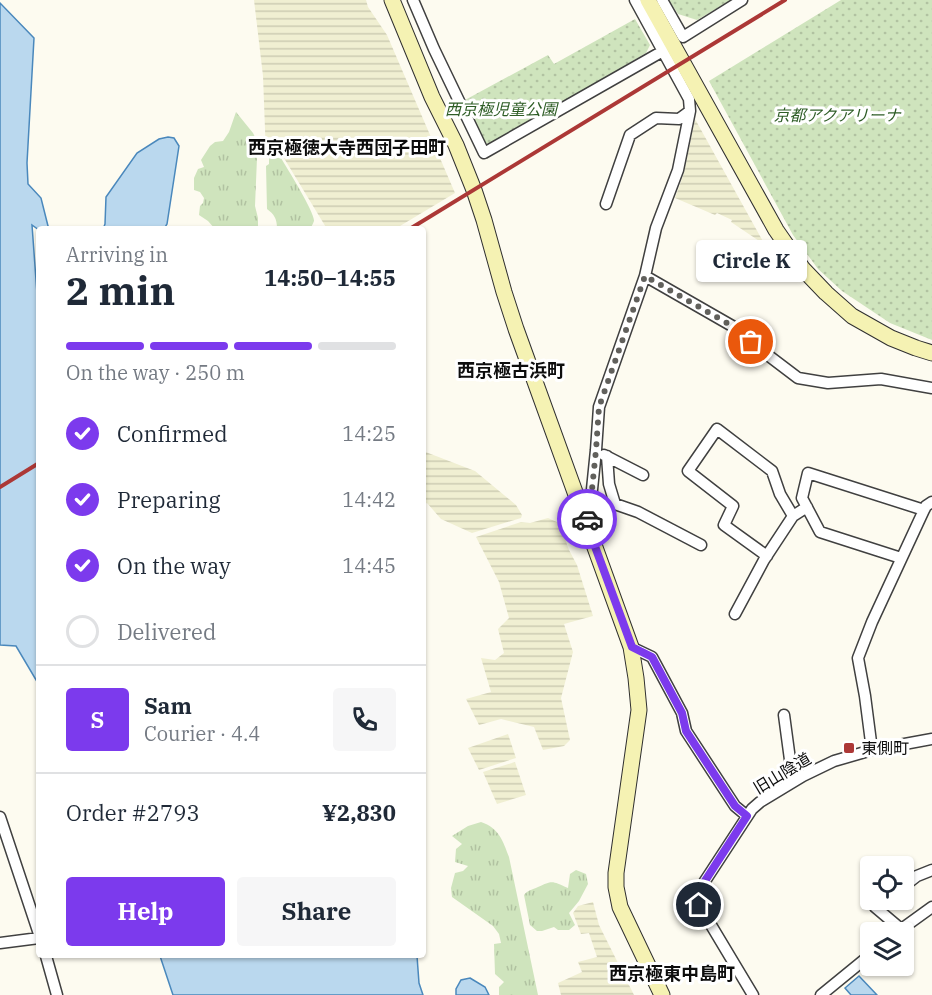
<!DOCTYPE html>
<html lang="en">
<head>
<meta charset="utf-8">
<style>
	:root { --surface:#fff; --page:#f6f6f7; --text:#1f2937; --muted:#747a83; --line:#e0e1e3; --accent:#7c3aed }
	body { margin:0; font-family:"IBM Plex Serif","Noto Sans JP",serif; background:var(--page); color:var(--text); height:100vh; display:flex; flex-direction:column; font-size:22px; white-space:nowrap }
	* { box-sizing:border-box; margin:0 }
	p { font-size:20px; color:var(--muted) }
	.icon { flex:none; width:33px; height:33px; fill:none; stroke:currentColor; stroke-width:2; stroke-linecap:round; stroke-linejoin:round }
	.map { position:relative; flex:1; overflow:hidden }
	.sheet { position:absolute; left:36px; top:226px; width:390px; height:732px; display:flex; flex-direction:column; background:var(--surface); border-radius:6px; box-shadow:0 2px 4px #0004 }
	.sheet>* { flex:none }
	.tools { position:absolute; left:860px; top:856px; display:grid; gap:12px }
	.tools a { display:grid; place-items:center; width:54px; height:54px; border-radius:6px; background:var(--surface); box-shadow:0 2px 4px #0004; font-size:30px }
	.pin { position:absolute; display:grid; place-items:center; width:51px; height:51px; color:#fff; margin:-26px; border:3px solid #fff; border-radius:50%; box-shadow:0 2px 6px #0007 }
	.courier { position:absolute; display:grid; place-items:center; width:60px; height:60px; margin:-30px; border:4px solid #7c3aed; border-radius:50%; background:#fff; color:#222; box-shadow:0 2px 8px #0007 }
	.bubble { position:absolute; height:42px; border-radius:6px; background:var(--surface); box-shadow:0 2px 4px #0004; font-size:20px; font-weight:800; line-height:42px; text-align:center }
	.summary em { font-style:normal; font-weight:800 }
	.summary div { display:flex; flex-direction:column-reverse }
	.summary { display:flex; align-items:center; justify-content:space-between; height:102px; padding:0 30px }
	h1 { font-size:39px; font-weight:800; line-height:45px }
	.bar { display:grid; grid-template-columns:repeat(4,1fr); gap:9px 6px; align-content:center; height:72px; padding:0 30px }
	.bar i { height:8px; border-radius:4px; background:var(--line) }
	.bar .selected { background:var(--accent) }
	.bar p { grid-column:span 4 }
	.line { display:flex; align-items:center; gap:15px; padding:0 30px; border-top:2px solid var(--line) }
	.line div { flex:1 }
	.round { display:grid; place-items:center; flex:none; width:63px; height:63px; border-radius:6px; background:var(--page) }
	ol { padding:0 30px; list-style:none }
	li { display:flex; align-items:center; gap:18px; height:66px }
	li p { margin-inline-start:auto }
	li .icon { padding:6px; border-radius:50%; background:var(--accent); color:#fff; stroke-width:4 }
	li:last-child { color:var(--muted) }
	li i { width:33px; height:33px; border:3px solid var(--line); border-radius:50% }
	.button { display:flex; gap:12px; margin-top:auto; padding:12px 30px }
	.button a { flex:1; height:69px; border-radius:6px; background:var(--accent); color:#fff; font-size:24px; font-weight:800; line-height:69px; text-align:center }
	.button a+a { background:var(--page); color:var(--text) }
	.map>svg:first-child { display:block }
	.farmland { fill:url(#farmland-rules) }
	.grass { fill:url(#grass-tufts) }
	.park { fill:url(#park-dots) }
	.water { fill:#bad8ee; stroke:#4a88bc; stroke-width:1.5 }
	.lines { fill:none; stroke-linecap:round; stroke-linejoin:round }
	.street-casing { stroke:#404040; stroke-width:13 }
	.secondary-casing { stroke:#2f2f2f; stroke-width:17 }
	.street { stroke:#fff; stroke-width:10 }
	.secondary { stroke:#f5f2b3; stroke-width:15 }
	.rail { stroke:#ac3836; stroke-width:4 }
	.done { stroke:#61605c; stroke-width:6; stroke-dasharray:0 10.8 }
	.route { stroke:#7c3aed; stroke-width:8 }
	.poi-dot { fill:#ac3836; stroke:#fff; stroke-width:2 }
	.labels { text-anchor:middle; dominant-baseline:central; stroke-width:6; stroke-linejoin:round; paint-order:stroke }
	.park-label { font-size:16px; font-style:italic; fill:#2e5d26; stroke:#fff }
	.poi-label { font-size:16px; fill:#0d0d0d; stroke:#fff; text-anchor:start }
	.street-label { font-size:16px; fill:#0d0d0d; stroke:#fff }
	.neighbourhood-label { font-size:18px; font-weight:bold; fill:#0d0d0d; stroke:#fff }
</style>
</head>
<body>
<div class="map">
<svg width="932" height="995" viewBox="0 0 932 995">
	<defs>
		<pattern id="farmland-rules" width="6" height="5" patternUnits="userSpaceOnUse" patternTransform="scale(1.5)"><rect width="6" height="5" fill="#f0efd2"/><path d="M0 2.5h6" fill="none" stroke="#cdccb3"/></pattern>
		<pattern id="grass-tufts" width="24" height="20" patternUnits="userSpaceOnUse" patternTransform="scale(1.5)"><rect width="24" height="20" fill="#cfe4bd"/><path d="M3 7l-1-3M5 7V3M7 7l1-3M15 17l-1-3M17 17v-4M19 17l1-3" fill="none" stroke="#b1c2a1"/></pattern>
		<pattern id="park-dots" width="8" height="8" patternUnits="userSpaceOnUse" patternTransform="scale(1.5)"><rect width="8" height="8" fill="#cfe4bd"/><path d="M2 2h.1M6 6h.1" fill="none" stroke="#b1c2a1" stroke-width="1.8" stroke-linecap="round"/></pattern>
	</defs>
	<rect width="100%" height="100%" fill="#fdfbf0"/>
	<!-- farmland -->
	<path class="farmland" d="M254 0H366L368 7 387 35 455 193 395 229H327L279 150 266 156 263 76Z
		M695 119 765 245 731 222 732 220 717 213 715 215 675 198 684 173Z
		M423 451 475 471 516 505 522 515 521 518 472 533 441 519 427 503 423 505Z
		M548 518 559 523 569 550 577 565 593 616 564 624 573 652 561 698 570 740 564 746 543 750 534 727 501 719 479 725 466 699 491 692 481 658 495 660 504 653 498 629 509 618 499 582 476 537 521 522 530 523Z
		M508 734 516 758 479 770 468 748Z
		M515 762 526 795 497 804 483 772Z
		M593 902 599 925 634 995H561L558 983 582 972 578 962 597 957 589 933 581 934 573 913 578 906Z"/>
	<!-- grass -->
	<path class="grass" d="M236 112 253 133 256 139 257 158 255 206 258 218V229H215L208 221 199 215 200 206 203 203 204 198 200 192 194 190V178L198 169 204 167 201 160 210 146 215 142 223 141 229 132Z
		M269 158H281C287 168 315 213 314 221 313 224 311 227 310 229H274L277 228C277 219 274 214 267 209L266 166 269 164Z
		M481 822C499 828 503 841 509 857L538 995H499V987L504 982 495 974 494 944 501 943 499 934 493 926 452 897 451 888 455 873 463 871 468 866 455 862 456 849 462 844 452 836 468 826Z
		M576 870 586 874 588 884 579 901 569 913 575 925 569 930H558L554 927 542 931H537L530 925 524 895C528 890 532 890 538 887 553 880 552 881 568 888L570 874Z"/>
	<!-- park -->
	<path class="park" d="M669 0H731L697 20 678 14Z
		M841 0H932V340L890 323 842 291 818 269 793 235 709 81Z
		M635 19 650 45 646 53 492 144 485 143 465 100 548 55 554 64Z"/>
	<!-- water -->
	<path class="water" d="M0 3 34 38 27 163 28 184 41 198 48 226 51 229 39 230 32 225 39 321V685L16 646 0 645Z
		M168 137 174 138 179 146 167 224 164 229H103L105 224 106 197 137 153 159 139Z
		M160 956H417L419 983 423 995H173Z
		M859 976 877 995H851L845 988Z
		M470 978 485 987 489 995H456V989L461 980Z"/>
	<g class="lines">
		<!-- street casing -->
		<g class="street-casing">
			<path id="street" d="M413 0 434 49 484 153 663 51
				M662 0 683 37 742 0
				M606 204 630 135 656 118 679 119 690 111
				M645 276 734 327 769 356 798 378 828 383 881 379 932 388
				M604 455 643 475
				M607 456 609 484 615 504 638 512 701 545
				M586 522 590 509 596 450 599 407 645 276 656 228 678 170 690 111 689 99 635 0
				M767 556 724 525 733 506 688 471 717 429 772 471 780 494 793 516
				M901 558 820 532 802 498 808 473 924 510
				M735 614 764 560 793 516 807 507
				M631 647 652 657 682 713 686 731 735 806 747 816
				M784 715 793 782
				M872 750 865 696 858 658 872 622 924 510 926 506 932 502
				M0 817 39 934
				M903 887 917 876 932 870
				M885 900 875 907 901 929
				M896 933 932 907
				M0 943 39 938
				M46 956 57 995
				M753 995 699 905 698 897 703 884 752 809 760 802 803 776 834 761 872 750 932 739
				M821 995 870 955"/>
		</g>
		<!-- secondary casing -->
		<g class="secondary-casing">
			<path id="secondary" d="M392 0 432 97 456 145 474 190 484 220 504 292 516 329 631 647 636 678 639 710 616 873V887L620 907 662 995
				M648 0 776 230 803 269 826 293 852 316 891 338 916 348 932 353"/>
		</g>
		<!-- street -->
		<use href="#street" class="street"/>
		<!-- secondary -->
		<use href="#secondary" class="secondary"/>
		<!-- rail -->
		<path class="rail" d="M408 230 785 0
			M0 487 39 463"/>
	</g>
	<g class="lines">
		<!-- done -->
		<path class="done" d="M587 519 590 509 596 450 599 407 645 276 734 327 751 342"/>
		<!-- route -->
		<path class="route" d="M587 519 586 522 632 647 652 657 682 713 686 731 735 806 747 816 703 884 698 897 699 905"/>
	</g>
	<!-- markers -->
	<rect class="poi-dot" x="843" y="742" width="12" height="12" rx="3"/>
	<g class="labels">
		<!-- park labels -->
		<g class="park-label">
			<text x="501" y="109">西京極児童公園</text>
			<text x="837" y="115">京都アクアリーナ</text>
		</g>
		<!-- poi labels -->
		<g class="poi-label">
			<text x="861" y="748">東側町</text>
		</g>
		<!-- street labels -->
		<g class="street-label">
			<text transform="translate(782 773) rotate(-31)">旧山陰道</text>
		</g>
		<!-- neighbourhood labels -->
		<g class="neighbourhood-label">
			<text x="347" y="147">西京極徳大寺西団子田町</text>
			<text x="511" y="370">西京極古浜町</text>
			<text x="672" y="973">西京極東中島町</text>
		</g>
	</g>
</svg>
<div class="tools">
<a><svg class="icon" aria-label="locate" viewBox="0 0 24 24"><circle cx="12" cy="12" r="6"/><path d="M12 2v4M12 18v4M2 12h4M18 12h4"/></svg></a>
<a><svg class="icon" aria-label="layers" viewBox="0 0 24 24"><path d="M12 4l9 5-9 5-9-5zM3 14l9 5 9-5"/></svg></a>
</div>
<div class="pin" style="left:751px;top:342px;background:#ea580c"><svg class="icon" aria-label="bag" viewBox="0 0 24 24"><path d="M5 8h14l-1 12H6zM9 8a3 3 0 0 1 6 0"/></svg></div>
<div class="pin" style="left:699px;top:905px;background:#1f2937"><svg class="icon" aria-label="home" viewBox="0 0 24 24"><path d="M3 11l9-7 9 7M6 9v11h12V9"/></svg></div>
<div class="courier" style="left:587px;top:519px"><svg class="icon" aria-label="car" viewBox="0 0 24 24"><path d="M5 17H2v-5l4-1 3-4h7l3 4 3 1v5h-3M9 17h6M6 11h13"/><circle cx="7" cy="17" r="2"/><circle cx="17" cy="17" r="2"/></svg></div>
<div class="bubble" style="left:696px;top:240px;width:111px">Circle K</div>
<section class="sheet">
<div class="summary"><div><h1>2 min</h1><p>Arriving in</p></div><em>14:50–14:55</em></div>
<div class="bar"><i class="selected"></i><i class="selected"></i><i class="selected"></i><i></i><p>On the way · 250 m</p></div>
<ol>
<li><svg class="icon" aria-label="check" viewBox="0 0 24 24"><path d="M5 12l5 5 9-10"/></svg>Confirmed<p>14:25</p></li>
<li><svg class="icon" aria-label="check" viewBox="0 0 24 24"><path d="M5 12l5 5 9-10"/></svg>Preparing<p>14:42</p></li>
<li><svg class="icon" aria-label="check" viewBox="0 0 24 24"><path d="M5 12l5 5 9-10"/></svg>On the way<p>14:45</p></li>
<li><i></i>Delivered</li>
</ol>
<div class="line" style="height:108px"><b class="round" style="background:var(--accent);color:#fff">S</b><div><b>Sam</b><p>Courier · 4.4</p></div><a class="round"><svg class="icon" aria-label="phone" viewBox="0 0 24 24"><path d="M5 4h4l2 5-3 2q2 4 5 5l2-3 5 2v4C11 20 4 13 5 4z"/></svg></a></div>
<div class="line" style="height:78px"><div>Order #2793</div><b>¥2,830</b></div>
<div class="button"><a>Help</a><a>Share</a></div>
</section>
</div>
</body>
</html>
